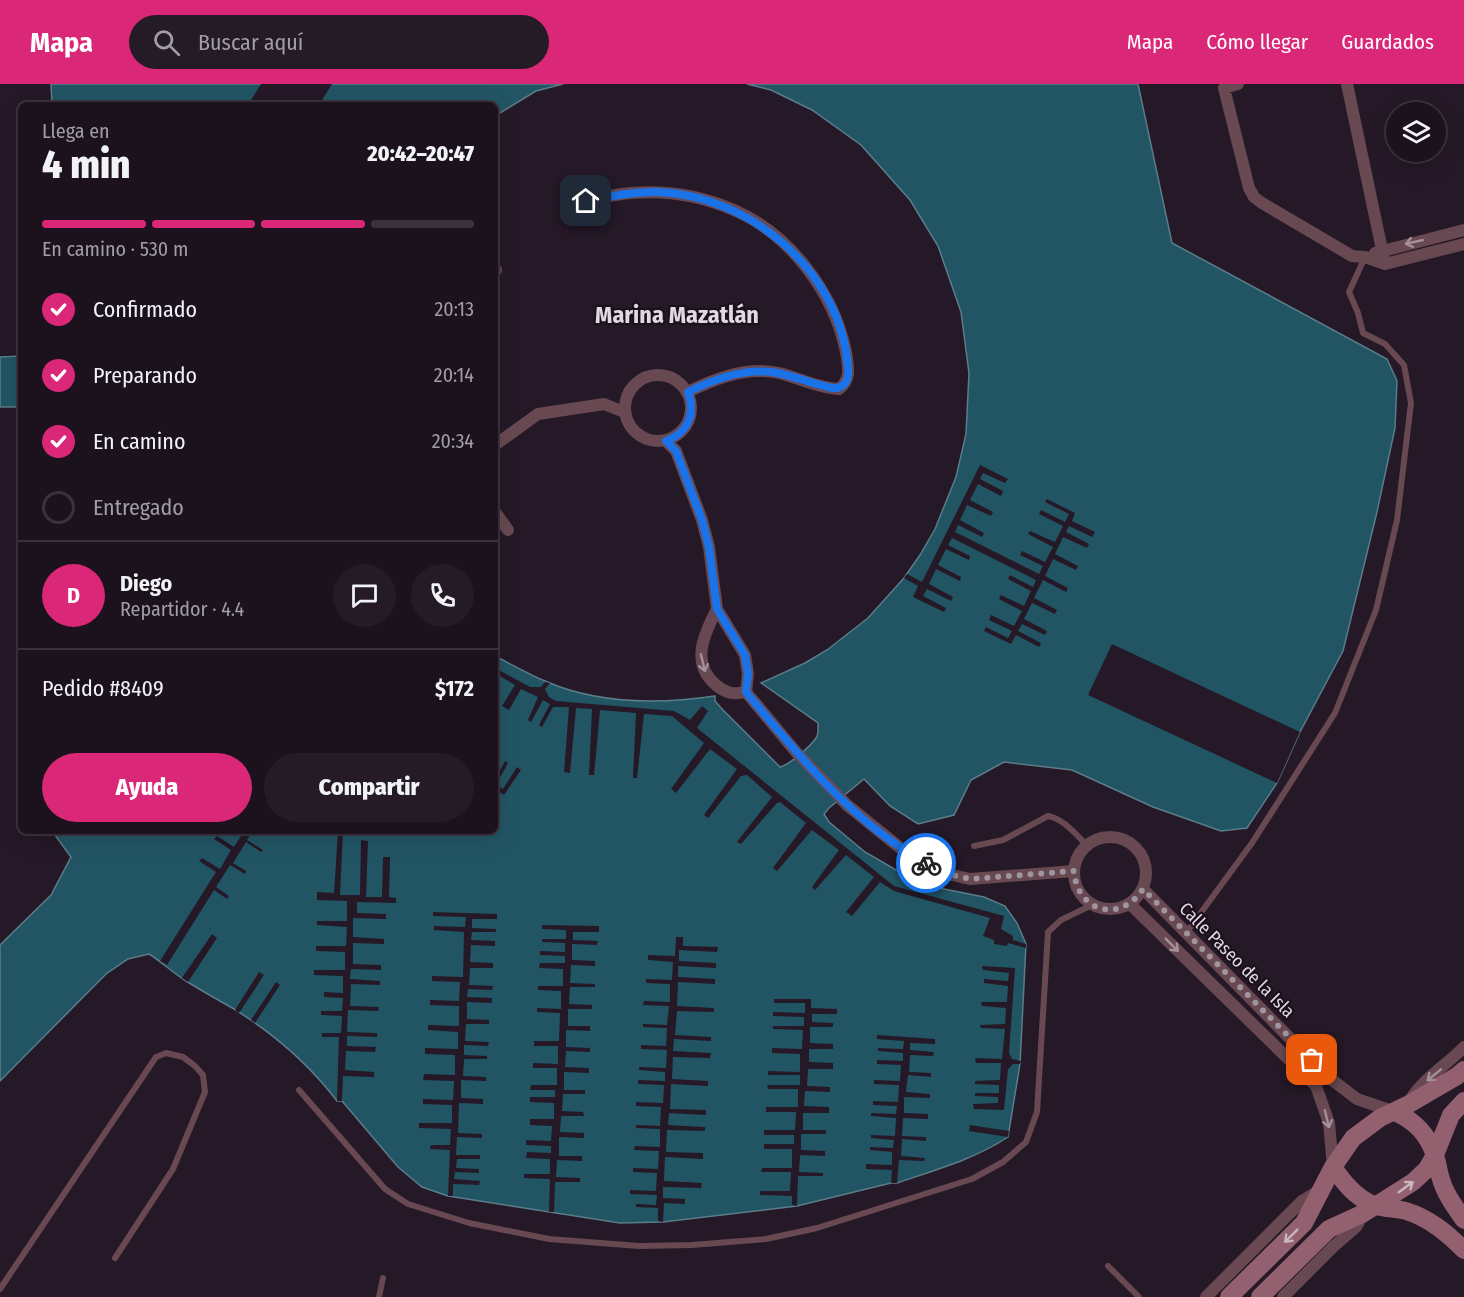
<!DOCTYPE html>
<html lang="es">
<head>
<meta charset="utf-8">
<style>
	:root { --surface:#1c121d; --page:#251b26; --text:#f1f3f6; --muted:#a09ea4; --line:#3a323b; --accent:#db2777 }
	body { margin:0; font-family:"Fira Sans Condensed",sans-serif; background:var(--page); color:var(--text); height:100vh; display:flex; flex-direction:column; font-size:22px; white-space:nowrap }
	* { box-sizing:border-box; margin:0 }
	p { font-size:20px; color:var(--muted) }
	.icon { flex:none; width:33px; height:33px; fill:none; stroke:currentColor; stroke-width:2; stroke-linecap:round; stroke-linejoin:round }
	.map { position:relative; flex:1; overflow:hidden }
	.sheet { position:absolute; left:18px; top:18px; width:480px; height:732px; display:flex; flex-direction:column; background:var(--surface); border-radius:9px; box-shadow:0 6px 24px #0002,0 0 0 2px var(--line) }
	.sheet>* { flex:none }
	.buttons { position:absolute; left:1386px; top:18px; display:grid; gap:12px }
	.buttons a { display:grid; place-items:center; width:60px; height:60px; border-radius:50%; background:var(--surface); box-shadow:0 6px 24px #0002,0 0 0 2px var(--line); font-size:30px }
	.pin { position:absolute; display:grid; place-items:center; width:51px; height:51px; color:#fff; margin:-26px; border-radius:12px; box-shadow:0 3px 9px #0006 }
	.courier { position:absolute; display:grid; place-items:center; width:60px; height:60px; margin:-30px; border:4px solid #1a73e8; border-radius:50%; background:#fff; color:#222; box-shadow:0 2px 8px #0007 }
	.summary em { font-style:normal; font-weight:800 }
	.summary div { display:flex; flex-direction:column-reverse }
	.summary { display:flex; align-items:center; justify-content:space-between; height:102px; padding:0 24px }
	h1 { font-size:39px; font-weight:800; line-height:45px }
	.bar { display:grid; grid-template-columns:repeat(4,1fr); gap:9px 6px; align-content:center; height:72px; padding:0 24px }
	.bar i { height:8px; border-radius:4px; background:var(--line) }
	.bar .selected { background:var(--accent) }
	.bar p { grid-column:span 4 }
	.line { display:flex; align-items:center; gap:15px; padding:0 24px; border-top:2px solid var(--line) }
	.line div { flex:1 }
	.round { display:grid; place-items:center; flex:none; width:63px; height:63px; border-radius:32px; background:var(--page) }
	ol { padding:0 24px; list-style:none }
	li { display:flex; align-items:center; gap:18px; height:66px }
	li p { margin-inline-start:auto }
	li .icon { padding:6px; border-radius:50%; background:var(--accent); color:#fff; stroke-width:4 }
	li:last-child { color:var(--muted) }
	li i { width:33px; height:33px; border:3px solid var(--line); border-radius:50% }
	.action { display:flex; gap:12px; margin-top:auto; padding:12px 24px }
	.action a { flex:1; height:69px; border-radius:36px; background:var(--accent); color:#fff; font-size:24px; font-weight:800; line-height:69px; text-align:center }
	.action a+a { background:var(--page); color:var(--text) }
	header { display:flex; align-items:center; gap:36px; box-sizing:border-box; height:84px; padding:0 30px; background:var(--accent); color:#fff }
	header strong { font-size:28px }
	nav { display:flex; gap:33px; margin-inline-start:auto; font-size:21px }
	.search { width:420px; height:54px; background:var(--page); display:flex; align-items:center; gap:15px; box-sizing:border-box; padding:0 21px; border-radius:33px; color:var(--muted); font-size:22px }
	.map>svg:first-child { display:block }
	.water { fill:#225564; stroke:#5b7c8a; stroke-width:1.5 }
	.pier { fill:#251827 }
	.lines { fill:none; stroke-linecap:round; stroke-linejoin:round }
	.lane { stroke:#684952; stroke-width:6 }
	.street { stroke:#684952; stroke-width:12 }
	.secondary { stroke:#92606f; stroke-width:18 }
	.oneway { stroke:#a4909a }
	.oneway2 { stroke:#c9b4c0 }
	.done { stroke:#9f95a1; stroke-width:6; stroke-dasharray:0 10.8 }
	.route { stroke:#1a73e8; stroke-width:8 }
	.labels { text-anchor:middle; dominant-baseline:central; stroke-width:4.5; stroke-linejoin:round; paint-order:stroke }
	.street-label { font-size:18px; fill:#e1d8e2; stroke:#1c0f1e }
	.district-label { font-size:24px; font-weight:bold; fill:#e1d8e2; stroke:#1c0f1e }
</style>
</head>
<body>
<header>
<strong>Mapa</strong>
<div class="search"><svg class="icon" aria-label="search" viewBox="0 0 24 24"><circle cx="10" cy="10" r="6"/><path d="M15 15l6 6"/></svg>Buscar aquí</div>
<nav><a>Mapa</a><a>Cómo llegar</a><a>Guardados</a></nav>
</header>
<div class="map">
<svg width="1464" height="1213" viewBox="0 0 1464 1213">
	<rect width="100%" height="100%" fill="#251827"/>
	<!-- water -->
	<path class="water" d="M51 0H563L536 7 495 32V21H52Z
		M747 0H1138L1172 159 1387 275 1397 297 1395 344 1377 428 1343 567 1300 648 1277 699 1247 744 1221 747 1153 723 1072 686 1004 678 971 696 954 731 918 740 890 722 864 695 829 724 824 730 829 738 865 768 903 790 939 804 984 813 1005 822 1017 839 1026 860 1020 980 1008 1053C975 1075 935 1086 897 1099H891L797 1122 663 1138 620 1139 448 1112 422 1103 398 1083 342 1017H337C309 980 274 950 234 925 218 916 202 907 186 897 173 889 162 878 149 870L128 875 106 890 0 997V861L51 811 71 773 52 747H495V572C511 580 528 590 545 597 597 620 660 620 715 612V617L723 626 780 683C789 681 810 663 816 654 819 650 818 644 818 639L761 599 805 579 827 566 868 534 904 494 920 471 935 445 956 393 966 350 969 289 961 228 938 162 910 116 861 61 812 26 771 6Z
		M21 272V323H0V273Z"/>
	<!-- pier -->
	<path class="pier" d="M261 0H332L319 21H248Z
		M980 381 1008 395 1005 399 983 389 980 395 1003 407 1001 412 978 400 970 416 993 428 991 432 967 421 960 436 984 449 982 453 958 441 955 448 1039 490 1043 482 1020 471 1022 467 1045 478 1053 463 1028 450 1030 447 1055 458 1063 442 1039 430 1041 426 1065 438 1069 430 1045 418 1047 415 1075 429 1072 437 1095 448 1092 453 1069 442 1066 448 1089 460 1087 464 1063 453 1055 470 1078 482 1076 486 1053 475 1045 492 1068 504 1066 508 1043 496 1034 514 1057 526 1055 530 1032 519 1024 535 1047 547 1045 551 1022 540 1018 547 1041 559 1039 563 1016 551 1011 560 984 547 986 543 1008 554 1012 547 989 536 991 531 1014 542 1022 527 999 515 1001 511 1024 522 1031 507 1008 495 1010 491 1033 503 1036 496 952 454 948 461 970 472 969 476 946 465 938 481 961 493 960 497 936 485 929 500 953 513 951 517 927 505 923 512 946 524 944 528 913 513 918 502 904 494 907 490 922 498Z
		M1112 560 1300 648 1277 699 1088 611Z
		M495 584 530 603H541L545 598 550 599 545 605 549 613 556 617 674 627 690 636 702 622 708 627 697 644 894 802 1004 832 1001 845 1013 852V856L1026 860V864L1008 859 1007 862 994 860V856L983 852 990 834 894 807 880 798 852 832 846 828 874 793 846 771 815 806 812 803 839 766 812 746 777 787 773 784 806 739 780 718 777 719 741 760 737 758 772 713 747 691 741 692 708 734 704 731 737 685 710 665 676 709 671 705 704 659 672 632 644 630 637 694H633L636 629 600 626 594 691H589L592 625 576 624 570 689 564 688 569 623H553L542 643 539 641 550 620 543 616 531 638 528 636 538 613 521 605 509 626 502 622 515 601 495 589Z
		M505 677 508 679 496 701 503 705 517 683 521 686 504 711 498 707 495 712V695Z
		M244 747H253L247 756 263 766 261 768 246 758 233 779 246 787 245 790 230 781 216 803 229 812 227 815 214 806 167 881 160 877 216 788 199 777 202 774 220 785 231 766 214 755 217 752 234 763Z
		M338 747H343L340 811H360L361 756 368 757 366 813H382L383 773H390L389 813 396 814V819L357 818V829L386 830V835L353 834V853L384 855V860L353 859V880L381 881V886L351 885 350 895 380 897V901L351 900 350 922 379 923 378 927 348 926 347 948 377 949V953L347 952V962L376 963 375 968 346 967 345 986 374 988V993L343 992 342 1017H337L339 953H322V949H341L342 932 321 931V927H342L343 914 324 913V908L343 909V892L314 891V886H345V868L316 867V862H346L347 843 317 841V837H347V817L317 816V808L334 809Z
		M433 828 497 830V835H472V844L496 845V848H472L471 856 495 857V862L471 861 470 878 493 879V884H470L469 901 493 902 492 906 468 905 467 913 492 914V919L467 918V935L489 936V940H466L465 957 489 958 488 962 464 961V971L487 972V975H464L463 992 486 993V997L461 996V1014L483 1015V1020L459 1019 458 1049 482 1050V1054L457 1053 456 1071H480V1075H457L456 1084 479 1085V1089L455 1088 454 1095 480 1097 479 1101 453 1100V1112H448L450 1066 430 1065 431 1061H450L451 1045 419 1044V1039H452V1021L423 1020V1015L453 1016 454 997 423 996 424 990 455 991V971L425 970V964L458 965V948L428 946V941L459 942V922L430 921V916L459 917 460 898 432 897V892L463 893 464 848 434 846V842L465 843 466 833 433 832Z
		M542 841 599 842V848H573V856L598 857 597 861 572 860V876L595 877V882L571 881 570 899 595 900V903H570L569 920 592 921V925H568V942H590V947L566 946V963L590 964V968L566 967 565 983 589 984V989L564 988V1006H585V1010H563L562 1027 583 1028 584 1032H561L560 1048 584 1049V1054L559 1053V1072H582V1077L557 1076 556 1093 580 1094V1098H555L554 1128H549L550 1095 524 1094V1090H550V1075L526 1074 527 1068 551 1069V1062L526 1061V1056L551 1057 552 1042 530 1041V1035H554V1019L530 1018V1013H555V1006H530L531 1001H557V984H533V979L558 980V962H534V957H559L560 929 537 928V924L561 925V907L538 906V902H563V885L539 884 540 879H565V872L540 871V867L565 868V859L542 858V855H566V846L542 845Z
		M212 850 217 854 188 898 182 894Z
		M676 853H683V862L718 863 717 868 679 866V877L716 879V884L678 882V893L715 895V900L678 898 677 922 714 924V928L677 927 675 951 711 953V957L674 955 673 967 711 969 710 974 673 973 672 995 708 997V1002L671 1000 670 1025 706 1026V1031L669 1029 668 1041 705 1043V1047L667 1046 666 1068 703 1069V1075L665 1073 664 1097 702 1099 701 1104 663 1103V1114L685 1115V1120L664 1119 663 1138 658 1137V1124L636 1123V1120L656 1121 657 1111 630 1110V1106L656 1107 657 1089 633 1088V1084L658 1085 659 1067 634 1066 635 1062 660 1063V1045L636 1044V1041L660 1042 661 1023 636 1022V1018L663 1019 664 1001 638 1000V996L665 997V988L639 986V983L666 984 667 966 641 965V961L666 962 667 944 643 943V940L667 941 669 922 643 921 644 917 670 918V900L646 899V895L672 896 673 878 648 876V871L675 872Z
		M982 882 1015 884 1009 969 1012 975 1021 977 1020 980H1013L1008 985 1004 1026 974 1025 973 1020 998 1019V1013L975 1012V1009H999V1001L975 1000V997L1000 996 1001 979H976L975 974 1002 975 1005 945 981 944 980 941 1005 940 1006 924 982 922 981 918H1007L1008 902 984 899V895L1008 897 1009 889 983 886Z
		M259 888 264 891 239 929 235 926Z
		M276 898 280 901 255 939 251 936Z
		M774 915H811V924L837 925V930H812V938L833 939V943H810V959L833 960V965H809V978L833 979V985H808L807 1002 830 1003V1008L805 1007 804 1022 829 1023V1029H803V1046H826V1050H801V1066L825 1067V1072L800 1071 799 1088 823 1089V1092H798L797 1122 792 1121V1112L760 1111V1107H790L791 1088H761L762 1084H792V1065H764V1060H794V1051H764V1046H795L796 1028H766V1023H798V1005H768L767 1001H800V991H768V987L800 988V970L772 969V964L802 965 803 946 773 945V942H804V933L773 932V928L805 929V919H774Z
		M877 951 935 955V960L910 959V966L934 968 933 972 910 971 909 988 931 989V993L908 991 906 1008 930 1010V1014L904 1013V1029L928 1030V1035L903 1034 902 1052 926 1053V1057L902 1055 901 1072 925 1074 924 1077 899 1076 897 1099H891L892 1086 866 1085V1080L892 1081V1068L870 1066V1063L893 1064 894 1056 871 1054V1051L895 1052 896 1034 871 1032V1029L896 1030 897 1022 873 1021V1017L898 1018 899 1001 874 1000V996L900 997 901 981 877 980V976L903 977V969L878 967V964L903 965 904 957 877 955Z
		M970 1041 1009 1047 1008 1053 969 1047Z"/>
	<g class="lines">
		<!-- lane -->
		<path class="lane" d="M974 762 1003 756 1048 732C1064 735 1075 750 1087 761
			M1186 849 1252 759 1335 629 1376 526 1397 436 1411 319 1404 281 1385 260 1363 249 1358 229 1349 208 1365 173
			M299 1006 385 1105 408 1120 469 1139 549 1155 639 1162 692 1161 766 1155 817 1144 972 1095 1003 1078 1026 1058 1037 1028 1048 848 1061 836 1092 821
			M1108 1182 1139 1213
			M0 1205 156 973 166 969 183 973 195 982 203 991 205 1008 173 1085 115 1174
			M379 1213 383 1194"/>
		<!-- street -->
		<path class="street" d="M1238 0 1224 4 1249 104 1254 113 1262 119 1352 172 1365 173 1385 180 1464 160
			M1347 0 1385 180
			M586 117C601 114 616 110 631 109 666 106 702 112 734 126 790 150 834 209 846 268 848 282 852 295 839 305 818 304 799 294 779 289 749 282 715 294 688 308
			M1375 169 1464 146
			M495 186H496
			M625 324a33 33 0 1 1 66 0a33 33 0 1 1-66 0Z
			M666 357 676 367 702 436 709 463 717 525 745 571 748 590 746 608 796 668 847 721 904 767 943 789 970 795 1074 787
			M495 361 538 330 604 320 624 328
			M495 428 508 446
			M717 525C704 550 690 579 716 601 726 609 733 611 746 608
			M1074 789a36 36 0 1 1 72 0a36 36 0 1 1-72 0Z
			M1143 805 1327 992 1357 1015 1395 1028
			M1130 820 1316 1002 1329 1039 1333 1083
			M1409 1019C1417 999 1448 980 1464 963
			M1206 1213 1302 1117 1319 1107
			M1283 1213 1334 1162 1356 1143 1364 1129"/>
		<!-- secondary -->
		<path class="secondary" d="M1395 1028C1415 1037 1428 1050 1435 1072 1438 1079 1438 1087 1441 1095 1445 1110 1455 1123 1464 1136
			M1333 1083C1344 1099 1356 1114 1374 1121 1384 1125 1396 1124 1406 1127 1429 1134 1447 1149 1464 1166
			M1229 1213 1304 1139 1333 1083 1353 1054 1380 1034 1409 1020 1457 992 1464 986
			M1260 1213 1329 1145 1364 1129 1413 1098 1427 1085 1435 1071 1451 1031 1464 1017"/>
	</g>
	<!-- one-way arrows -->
	<defs><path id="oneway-shaft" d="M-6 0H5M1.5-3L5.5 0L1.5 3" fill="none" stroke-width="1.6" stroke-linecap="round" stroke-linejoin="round" transform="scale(1.5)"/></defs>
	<g class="oneway">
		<use href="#oneway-shaft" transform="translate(1414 158) rotate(167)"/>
		<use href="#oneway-shaft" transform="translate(703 579) rotate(76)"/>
		<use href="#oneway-shaft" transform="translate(1172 861) rotate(45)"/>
		<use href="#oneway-shaft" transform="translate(1434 991) rotate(141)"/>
		<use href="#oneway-shaft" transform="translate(1327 1035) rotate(76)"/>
	</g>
	<g class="oneway2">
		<use href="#oneway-shaft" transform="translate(1406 1103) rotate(-36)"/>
		<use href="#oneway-shaft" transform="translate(1291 1152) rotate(135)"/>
	</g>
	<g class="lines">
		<!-- done -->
		<path class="done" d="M926 779 943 789 970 795 1074 787C1077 828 1120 840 1143 805L1312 976"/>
		<!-- route -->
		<path class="route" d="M586 117C610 113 634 107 659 108 751 112 841 188 848 283 849 295 846 305 832 304 814 300 796 293 778 289 748 283 714 295 688 308 696 330 688 349 666 357L676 367 702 436 709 463 717 525 745 571 748 590 746 608C798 671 853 739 926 779"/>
	</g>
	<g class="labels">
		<!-- street labels -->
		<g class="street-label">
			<text transform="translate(1237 876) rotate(45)">Calle Paseo de la Isla</text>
		</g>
		<!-- district labels -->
		<g class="district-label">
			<text x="677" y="231">Marina Mazatlán</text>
		</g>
	</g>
</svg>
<div class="buttons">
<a><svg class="icon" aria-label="layers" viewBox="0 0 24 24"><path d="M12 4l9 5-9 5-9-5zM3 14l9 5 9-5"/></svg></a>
</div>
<div class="pin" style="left:1312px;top:976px;background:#ea580c"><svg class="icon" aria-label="bag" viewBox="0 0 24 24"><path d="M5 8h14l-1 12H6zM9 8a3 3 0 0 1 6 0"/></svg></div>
<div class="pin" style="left:586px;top:117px;background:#1f2937"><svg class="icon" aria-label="home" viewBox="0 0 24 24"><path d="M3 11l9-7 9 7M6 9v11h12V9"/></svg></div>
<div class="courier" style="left:926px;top:779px"><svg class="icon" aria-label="bike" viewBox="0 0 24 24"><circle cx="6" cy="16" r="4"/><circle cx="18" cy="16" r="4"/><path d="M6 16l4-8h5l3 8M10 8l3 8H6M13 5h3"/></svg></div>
<section class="sheet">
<div class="summary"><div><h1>4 min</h1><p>Llega en</p></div><em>20:42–20:47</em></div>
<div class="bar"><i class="selected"></i><i class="selected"></i><i class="selected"></i><i></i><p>En camino · 530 m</p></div>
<ol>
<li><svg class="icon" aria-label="check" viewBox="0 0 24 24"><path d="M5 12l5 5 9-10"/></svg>Confirmado<p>20:13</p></li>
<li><svg class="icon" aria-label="check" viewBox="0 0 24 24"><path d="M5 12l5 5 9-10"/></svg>Preparando<p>20:14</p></li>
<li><svg class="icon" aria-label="check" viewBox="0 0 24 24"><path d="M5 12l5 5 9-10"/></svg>En camino<p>20:34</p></li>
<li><i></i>Entregado</li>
</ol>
<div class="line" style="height:108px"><b class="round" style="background:var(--accent);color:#fff">D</b><div><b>Diego</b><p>Repartidor · 4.4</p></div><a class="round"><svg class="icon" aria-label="chat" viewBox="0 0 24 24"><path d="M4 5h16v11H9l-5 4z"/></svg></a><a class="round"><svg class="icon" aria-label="phone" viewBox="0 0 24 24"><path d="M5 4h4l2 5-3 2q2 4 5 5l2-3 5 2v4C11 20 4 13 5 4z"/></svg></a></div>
<div class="line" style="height:78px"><div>Pedido #8409</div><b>$172</b></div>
<div class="action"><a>Ayuda</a><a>Compartir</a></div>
</section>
</div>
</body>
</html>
